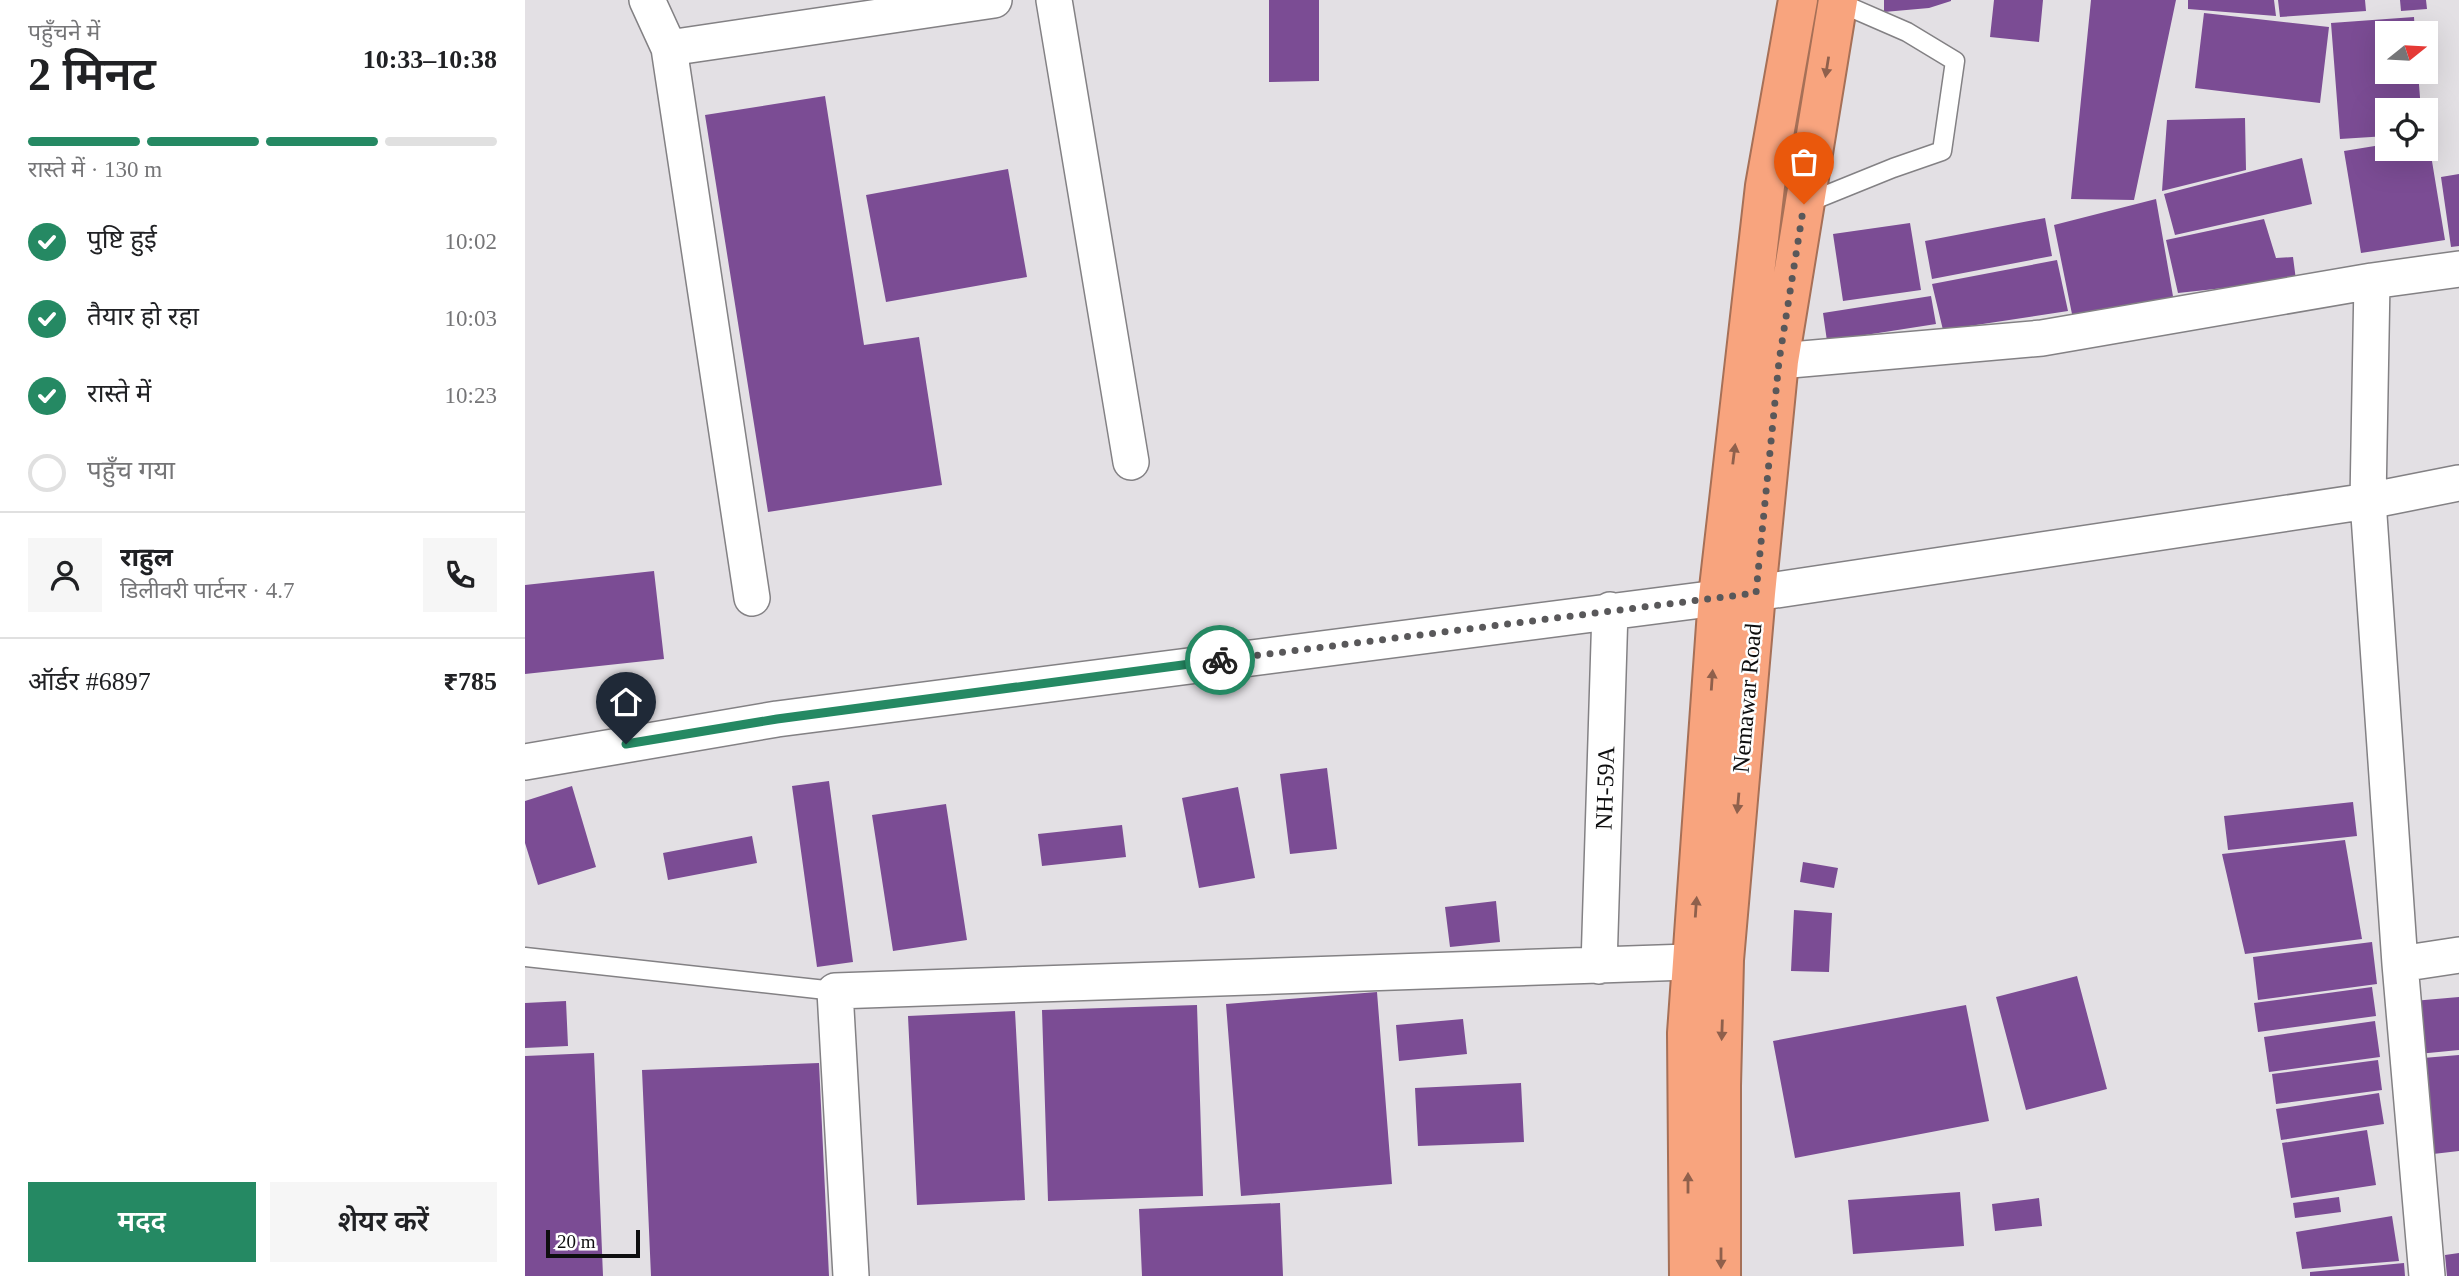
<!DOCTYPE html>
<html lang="hi">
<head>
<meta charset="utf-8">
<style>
	:root { --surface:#fff; --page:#f6f6f6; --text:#202124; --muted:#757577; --line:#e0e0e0; --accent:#258963 }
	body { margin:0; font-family:"Times New Roman","Noto Sans Devanagari",serif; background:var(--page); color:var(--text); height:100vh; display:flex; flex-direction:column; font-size:26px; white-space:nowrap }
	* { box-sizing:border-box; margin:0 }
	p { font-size:23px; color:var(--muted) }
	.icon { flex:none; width:38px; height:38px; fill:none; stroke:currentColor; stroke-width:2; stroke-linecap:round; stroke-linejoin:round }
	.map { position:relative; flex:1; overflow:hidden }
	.side { display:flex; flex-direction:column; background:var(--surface); width:525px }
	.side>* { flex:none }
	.needle { width:46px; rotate:72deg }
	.buttons { position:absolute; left:1850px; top:21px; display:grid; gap:14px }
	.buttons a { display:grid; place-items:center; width:63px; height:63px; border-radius:0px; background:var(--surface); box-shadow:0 7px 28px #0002; font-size:35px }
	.scale { position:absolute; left:21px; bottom:18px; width:94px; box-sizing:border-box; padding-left:7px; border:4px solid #0e0e0f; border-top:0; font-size:19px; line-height:24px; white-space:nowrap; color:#0e0e0f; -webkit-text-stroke:5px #fff; paint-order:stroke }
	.pin { position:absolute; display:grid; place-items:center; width:60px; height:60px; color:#fff; margin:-72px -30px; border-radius:50% 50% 50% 0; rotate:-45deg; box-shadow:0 0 7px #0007 }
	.pin .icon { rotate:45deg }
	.courier { position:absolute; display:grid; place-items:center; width:70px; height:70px; margin:-35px; border:5px solid #258963; border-radius:50%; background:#fff; color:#222; box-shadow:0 2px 9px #0007 }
	.head em { font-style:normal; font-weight:600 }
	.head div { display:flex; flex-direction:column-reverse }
	.head { display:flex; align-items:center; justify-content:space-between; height:119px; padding:0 28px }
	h1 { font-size:46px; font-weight:600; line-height:52px }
	.bar { display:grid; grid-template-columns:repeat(4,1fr); gap:10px 7px; align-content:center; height:84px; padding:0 28px }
	.bar i { height:9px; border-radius:5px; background:var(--line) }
	.bar .active { background:var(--accent) }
	.bar p { grid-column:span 4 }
	.line { display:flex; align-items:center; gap:18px; padding:0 28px; border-top:2px solid var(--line) }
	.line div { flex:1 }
	.round { display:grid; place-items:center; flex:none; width:74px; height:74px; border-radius:0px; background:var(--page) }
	ol { padding:0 28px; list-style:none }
	li { display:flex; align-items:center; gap:21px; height:77px }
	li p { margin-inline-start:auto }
	li .icon { padding:7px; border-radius:50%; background:var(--accent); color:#fff; stroke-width:4 }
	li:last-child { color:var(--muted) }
	li i { width:38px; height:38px; border:4px solid var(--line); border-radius:50% }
	.action { display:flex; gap:14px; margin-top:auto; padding:14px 28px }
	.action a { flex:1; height:80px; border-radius:0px; background:var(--accent); color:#fff; font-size:28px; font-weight:600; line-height:80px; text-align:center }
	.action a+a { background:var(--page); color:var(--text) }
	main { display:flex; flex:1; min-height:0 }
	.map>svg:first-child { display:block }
	.building { fill:#7b4c94 }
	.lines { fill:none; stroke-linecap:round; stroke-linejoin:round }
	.lane-casing { stroke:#838184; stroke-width:21 }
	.street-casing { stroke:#838184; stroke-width:38 }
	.highway-casing { stroke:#a67057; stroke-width:42 }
	.lane { stroke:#fff; stroke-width:18 }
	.street { stroke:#fff; stroke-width:35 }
	.highway { stroke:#f8a47e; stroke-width:38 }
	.oneway { fill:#8f604c }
	.done { stroke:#59585a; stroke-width:7; stroke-dasharray:0 12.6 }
	.route { stroke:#258963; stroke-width:9 }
	.labels { text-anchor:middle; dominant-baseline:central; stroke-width:5; stroke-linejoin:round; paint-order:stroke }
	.street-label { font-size:24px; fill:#0e0e0f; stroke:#fff }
</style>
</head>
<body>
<main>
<section class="side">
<div class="head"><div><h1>2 मिनट</h1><p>पहुँचने में</p></div><em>10:33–10:38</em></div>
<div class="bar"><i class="active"></i><i class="active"></i><i class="active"></i><i></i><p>रास्ते में · 130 m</p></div>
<ol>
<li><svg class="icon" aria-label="check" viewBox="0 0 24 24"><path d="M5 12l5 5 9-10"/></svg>पुष्टि हुई<p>10:02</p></li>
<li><svg class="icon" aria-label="check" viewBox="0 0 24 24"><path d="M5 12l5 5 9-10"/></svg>तैयार हो रहा<p>10:03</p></li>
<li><svg class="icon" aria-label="check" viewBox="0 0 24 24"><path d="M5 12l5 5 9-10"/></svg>रास्ते में<p>10:23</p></li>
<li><i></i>पहुँच गया</li>
</ol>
<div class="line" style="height:126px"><a class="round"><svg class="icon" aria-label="person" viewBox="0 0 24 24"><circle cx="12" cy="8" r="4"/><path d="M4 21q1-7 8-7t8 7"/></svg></a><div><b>राहुल</b><p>डिलीवरी पार्टनर · 4.7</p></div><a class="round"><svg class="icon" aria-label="phone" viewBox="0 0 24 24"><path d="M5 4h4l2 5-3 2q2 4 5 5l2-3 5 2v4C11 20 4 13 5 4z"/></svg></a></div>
<div class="line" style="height:91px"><div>ऑर्डर #6897</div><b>₹785</b></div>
<div class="action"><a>मदद</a><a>शेयर करें</a></div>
</section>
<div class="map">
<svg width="1934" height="1276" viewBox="0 0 1934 1276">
	<rect width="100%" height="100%" fill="#e3e0e4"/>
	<!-- building -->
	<path class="building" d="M744 0H794V81L744 82Z
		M1359 0H1426V1L1404 8 1359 12Z
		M1469 0H1518L1514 42 1465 37Z
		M1566 0H1651L1609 200 1546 199Z
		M1663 0H1749L1751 16 1663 9Z
		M1753 0H1840L1841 11 1755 17Z
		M1875 0H1901L1902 9 1876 11Z
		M1679 13 1804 27 1795 103 1670 88Z
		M1889 17 1890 33H1862V72H1893L1896 110H1862V136L1815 139 1806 23Z
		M300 96 339 345 394 337 417 485 243 512 180 115Z
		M1720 118 1721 170 1637 191 1642 120Z
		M1903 137 1920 240 1836 253 1819 151 1862 144V149H1900V138Z
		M1777 158 1787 204 1650 235 1639 194Z
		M483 169 502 277 361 302 341 195Z
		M1934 174V246L1926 247 1916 177Z
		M1631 199 1649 302 1548 319 1529 225Z
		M1520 218 1527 256 1407 279 1400 241Z
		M1739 219 1751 258 1768 257 1771 280 1653 293 1641 240Z
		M1385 223 1396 290 1318 301 1308 234Z
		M1532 260 1543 311 1418 330 1407 284Z
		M1406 296 1411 324 1302 341 1298 313Z
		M129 571 139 659 0 674V585Z
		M802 768 812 849 765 854 755 774Z
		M304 781 328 962 292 967 267 786Z
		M47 786 71 867 13 885 0 843V801Z
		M713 787 730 878 674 888 657 798Z
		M1828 802 1832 836 1703 850 1699 816Z
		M421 804 442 940 368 951 347 815Z
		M597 825 601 857 517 866 513 834Z
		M227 836 232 863 143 880 138 853Z
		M1820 840 1837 939 1720 954 1697 854Z
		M1278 862 1313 868 1309 888 1275 882Z
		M971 901 975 942 925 947 920 907Z
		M1269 910 1307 913 1304 972 1266 971Z
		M1847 942 1852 984 1733 1000 1728 957Z
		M1552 976 1582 1089 1501 1110 1471 997Z
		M1847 987 1851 1016 1733 1032 1729 1003Z
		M852 992 867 1184 716 1196 701 1004Z
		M1934 997V1050L1893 1054 1888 1001Z
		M41 1001 43 1046 0 1048V1003Z
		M672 1005 678 1196 523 1201 517 1010Z
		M1441 1005 1464 1121 1270 1158 1248 1041Z
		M490 1011 500 1200 392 1205 383 1016Z
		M938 1019 942 1054 874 1061 871 1025Z
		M1850 1021 1855 1057 1744 1072 1739 1037Z
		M69 1053 78 1276H0V1056Z
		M1934 1055V1151L1908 1154 1898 1058Z
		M1853 1060 1857 1090 1751 1104 1747 1074Z
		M294 1063 304 1276H126L117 1070Z
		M996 1083 999 1142 893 1146 890 1088Z
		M1854 1093 1859 1124 1756 1140 1751 1109Z
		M1842 1130 1851 1185 1766 1198 1757 1143Z
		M1435 1192 1439 1246 1328 1254 1323 1200Z
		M1814 1197 1816 1212 1770 1218 1768 1203Z
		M1514 1198 1517 1226 1470 1231 1467 1204Z
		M755 1203 758 1276H617L614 1209Z
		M1867 1216 1874 1261 1777 1269 1771 1232Z
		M1934 1253V1276H1922L1920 1255Z
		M1879 1263 1880 1276H1785V1272Z"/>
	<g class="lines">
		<!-- lane casing -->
		<g class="lane-casing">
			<path id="lane" d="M1279 204 1368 168 1417 151 1430 61 1382 32 1313 2
				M0 957 310 991"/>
		</g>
		<!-- street casing -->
		<g class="street-casing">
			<path id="street" d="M122 0 144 48 469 0
				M529 0 606 462
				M144 48 227 598
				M1254 361 1517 338 1847 281
				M0 762 252 719 1231 593 1843 501 1934 483
				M1875 964 1934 955
				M1074 966 1085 610
				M326 1276 310 991 1193 961
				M1902 1276 1875 964 1843 501 1847 281 1934 269"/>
		</g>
		<!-- highway casing -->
		<g class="highway-casing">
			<path id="highway" d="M1164 1276 1162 1033 1193 597 1240 186 1273 0
				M1196 1276V1086L1199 960 1231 593 1254 361 1313 0"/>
		</g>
		<!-- lane -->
		<use href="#lane" class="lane"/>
		<!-- street -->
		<use href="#street" class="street"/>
		<!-- highway -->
		<use href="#highway" class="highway"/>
	</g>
	<!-- one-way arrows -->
	<defs><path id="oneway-solid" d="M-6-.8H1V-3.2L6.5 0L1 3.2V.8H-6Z" transform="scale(1.75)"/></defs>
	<g class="oneway">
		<use href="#oneway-solid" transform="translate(1302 67) rotate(99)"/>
		<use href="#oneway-solid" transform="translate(1209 454) rotate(-83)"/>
		<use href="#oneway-solid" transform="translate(1187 680) rotate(-86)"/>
		<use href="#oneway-solid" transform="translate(1213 803) rotate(95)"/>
		<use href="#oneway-solid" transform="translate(1171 907) rotate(-86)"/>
		<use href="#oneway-solid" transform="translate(1197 1030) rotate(92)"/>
		<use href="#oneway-solid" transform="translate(1163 1183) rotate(-90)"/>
		<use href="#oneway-solid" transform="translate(1196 1258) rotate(90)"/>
	</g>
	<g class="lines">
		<!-- done -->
		<path class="done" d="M695 660 1231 593 1254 361 1279 204"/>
		<!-- route -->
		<path class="route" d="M101 744 252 719 695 660"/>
	</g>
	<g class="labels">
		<!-- street labels -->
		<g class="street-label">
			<text transform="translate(1222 698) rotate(-85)">Nemawar Road</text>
			<text transform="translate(1080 788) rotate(-88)">NH-59A</text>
		</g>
	</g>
</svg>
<div class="buttons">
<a><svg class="needle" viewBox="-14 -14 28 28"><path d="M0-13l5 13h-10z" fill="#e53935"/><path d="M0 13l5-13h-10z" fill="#757577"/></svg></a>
<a><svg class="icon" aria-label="locate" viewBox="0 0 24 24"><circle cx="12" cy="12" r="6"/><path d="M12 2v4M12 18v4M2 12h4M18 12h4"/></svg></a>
</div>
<div class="scale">20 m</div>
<div class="pin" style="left:1279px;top:204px;background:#ea580c"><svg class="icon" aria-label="bag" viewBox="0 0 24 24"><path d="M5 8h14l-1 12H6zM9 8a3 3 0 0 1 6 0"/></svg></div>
<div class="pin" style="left:101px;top:744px;background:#1f2937"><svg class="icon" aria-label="home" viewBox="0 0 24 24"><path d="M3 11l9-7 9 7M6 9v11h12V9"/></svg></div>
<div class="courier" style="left:695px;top:660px"><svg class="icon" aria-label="bike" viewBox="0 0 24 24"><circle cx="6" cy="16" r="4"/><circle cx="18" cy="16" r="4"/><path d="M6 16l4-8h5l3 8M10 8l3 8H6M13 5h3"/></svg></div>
</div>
</main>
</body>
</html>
